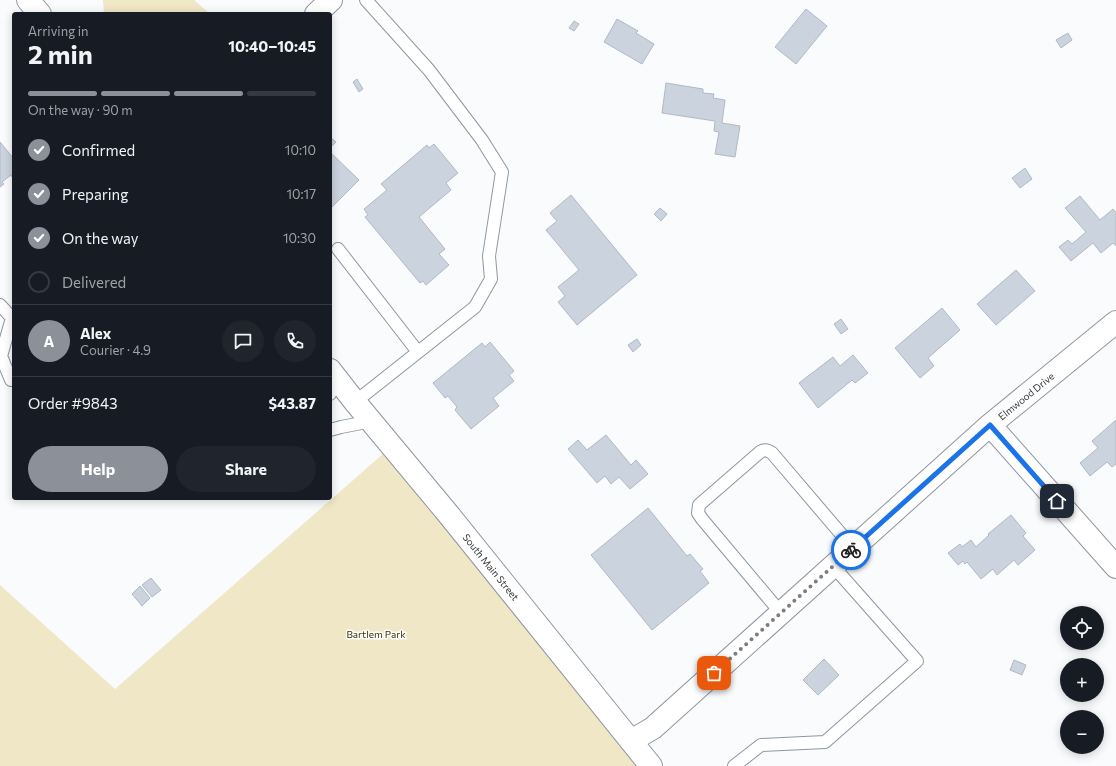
<!DOCTYPE html>
<html lang="en">
<head>
<meta charset="utf-8">
<style>
	:root { --surface:#171b24; --page:#20242c; --text:#f1f3f6; --muted:#9ea1a6; --line:#363941; --accent:#8c9099 }
	body { margin:0; font-family:Commissioner,sans-serif; background:var(--page); color:var(--text); height:100vh; display:flex; flex-direction:column; font-size:15px; white-space:nowrap }
	* { box-sizing:border-box; margin:0 }
	p { font-size:13px; color:var(--muted) }
	.icon { flex:none; width:22px; height:22px; fill:none; stroke:currentColor; stroke-width:2; stroke-linecap:round; stroke-linejoin:round }
	.map { position:relative; flex:1; overflow:hidden }
	.side { position:absolute; left:12px; top:12px; width:320px; height:488px; display:flex; flex-direction:column; background:var(--surface); border-radius:4px; box-shadow:0 2px 10px #0003 }
	.side>* { flex:none }
	.buttons { position:absolute; left:1060px; top:606px; display:grid; gap:8px }
	.buttons a { display:grid; place-items:center; width:44px; height:44px; border-radius:50%; background:var(--surface); box-shadow:0 2px 10px #0003; font-size:20px }
	.pin { position:absolute; display:grid; place-items:center; width:34px; height:34px; color:#fff; margin:-17px; border-radius:8px; box-shadow:0 2px 6px #0006 }
	.courier { position:absolute; display:grid; place-items:center; width:40px; height:40px; margin:-20px; border:3px solid #1a73e8; border-radius:50%; background:#fff; color:#222; box-shadow:0 1px 5px #0007 }
	.head em { font-style:normal; font-weight:700 }
	.head div { display:flex; flex-direction:column-reverse }
	.head { display:flex; align-items:center; justify-content:space-between; height:68px; padding:0 16px }
	h1 { font-size:26px; font-weight:700; line-height:30px }
	.bar { display:grid; grid-template-columns:repeat(4,1fr); gap:6px 4px; align-content:center; height:48px; padding:0 16px }
	.bar i { height:5px; border-radius:3px; background:var(--line) }
	.bar .on { background:var(--accent) }
	.bar p { grid-column:span 4 }
	.line { display:flex; align-items:center; gap:10px; padding:0 16px; border-top:1px solid var(--line) }
	.line div { flex:1 }
	.round { display:grid; place-items:center; flex:none; width:42px; height:42px; border-radius:21px; background:var(--page) }
	ol { padding:0 16px; list-style:none }
	li { display:flex; align-items:center; gap:12px; height:44px }
	li p { margin-inline-start:auto }
	li .icon { padding:4px; border-radius:50%; background:var(--accent); color:#fff; stroke-width:4 }
	li:last-child { color:var(--muted) }
	li i { width:22px; height:22px; border:2px solid var(--line); border-radius:50% }
	.cta { display:flex; gap:8px; margin-top:auto; padding:8px 16px }
	.cta a { flex:1; height:46px; border-radius:24px; background:var(--accent); color:#fff; font-size:16px; font-weight:700; line-height:46px; text-align:center }
	.cta a+a { background:var(--page); color:var(--text) }
	.map>svg:first-child { display:block }
	.green { fill:#efe7c6 }
	.building { fill:#cad3de; stroke:#b1b9c4 }
	.lines { fill:none; stroke-linecap:round; stroke-linejoin:round }
	.service-casing { stroke:#8e96a1; stroke-width:14 }
	.minor-casing { stroke:#8e96a1; stroke-width:24 }
	.trunk-casing { stroke:#8e96a1; stroke-width:24 }
	.service { stroke:#fff; stroke-width:12 }
	.minor { stroke:#fff; stroke-width:22 }
	.trunk { stroke:#fff; stroke-width:22 }
	.done { stroke:#7a7e81; stroke-width:4; stroke-dasharray:0 7.2 }
	.route { stroke:#1a73e8; stroke-width:5 }
	.labels { text-anchor:middle; dominant-baseline:central; stroke-width:3; stroke-linejoin:round; paint-order:stroke }
	.street-label { font-size:10px; fill:#363a3e; stroke:#fff }
	.park-label { font-size:10px; fill:#3c3104; stroke:#fff }
</style>
</head>
<body>
<div class="map">
<svg width="1116" height="766" viewBox="0 0 1116 766">
	<rect width="100%" height="100%" fill="#f9fbfd"/>
	<!-- green -->
	<path class="green" d="M103 0H194L210 14H104Z
		M392 446 651 766H0V585L115 689Z"/>
	<!-- building -->
	<path class="building" d="M806 9 827 26 796 64 775 47Z
		M617 19 638 31 636 33 654 44 642 64 604 42Z
		M574 21 579 24 574 31 569 28Z
		M1068 33 1072 40 1061 48 1056 40Z
		M357 79 363 89 359 92 353 82Z
		M666 83 703 89V93L714 94 713 98 725 100 722 123 740 126 735 157 715 154 719 132 714 131 715 121 662 113Z
		M330 137 336 142 330 148Z
		M0 142 14 159V175L12 177 11 175 2 182 4 184 0 187Z
		M434 144 458 173 446 183 451 190 419 217 445 249 439 254 449 265 426 285 423 281 420 283 365 217 368 215 364 209 387 190 381 184 427 145 429 148Z
		M330 152 359 180 330 209Z
		M1025 168 1032 179 1020 188 1012 178Z
		M571 195 637 275 577 325 558 302 565 296 558 287 579 270 546 230 557 221 550 213Z
		M1080 196 1100 220 1113 209 1116 213V246L1113 243 1101 253 1093 243 1071 261 1059 247 1068 240 1072 244 1086 232 1065 208Z
		M660 208 667 214 661 221 654 214Z
		M1016 270 1035 291 996 325 977 304Z
		M942 308 960 330 928 358 934 366 920 378 895 348Z
		M841 319 848 329 841 334 834 324Z
		M637 339 641 345 633 352 628 345Z
		M490 342 514 371 509 375 514 381 493 398 499 406 471 429 455 410 457 407 448 396 445 398 433 383 482 343 485 347Z
		M853 355 868 373 855 383 852 380 818 408 799 383 833 357 840 366Z
		M1116 420V464L1112 467 1107 462 1090 476 1080 463 1098 448 1092 441Z
		M606 435 631 465 636 460 648 474 630 489 619 477 611 484 605 476 597 483 568 449 578 440 587 450Z
		M648 508 687 556 690 554 703 569 700 571 709 583 652 630 591 555Z
		M1011 515 1026 533 1023 536 1035 550 1018 565 1014 560 997 575 993 569 981 579 967 562 965 564 963 561 958 565 948 553 960 544 962 547 971 540 976 547 989 535 988 534Z
		M151 578 161 590 152 597 142 585Z
		M140 586 150 598 142 606 132 594Z
		M824 659 839 675 818 695 803 680Z
		M1014 660 1026 665 1022 675 1010 670Z"/>
	<g class="lines">
		<!-- service casing -->
		<g class="service-casing">
			<path id="service" d="M338 249 418 352
				M0 305 12 318
				M14 317 12 318 1 356 11 380 14 378
				M330 394 337 379
				M355 402 475 307 491 279 489 256 502 172 482 140 429 70 366 0
				M330 430 341 427 372 421
				M781 613 702 519 698 513 699 505 760 452C765 449 767 450 772 453L853 548
				M734 766 761 745 825 742 917 661 833 566"/>
		</g>
		<!-- minor casing -->
		<g class="minor-casing">
			<path id="minor" d="M316 14 331 0
				M990 425 1116 567
				M631 741 653 728 990 425 1116 322"/>
		</g>
		<!-- trunk casing -->
		<g class="trunk-casing">
			<path id="trunk" d="M28 0 40 14
				M330 370 355 402 449 515 651 766"/>
		</g>
		<!-- service -->
		<use href="#service" class="service"/>
		<!-- minor -->
		<use href="#minor" class="minor"/>
		<!-- trunk -->
		<use href="#trunk" class="trunk"/>
	</g>
	<g class="lines">
		<!-- done -->
		<path class="done" d="M714 673 851 550"/>
		<!-- route -->
		<path class="route" d="M851 550 990 425 1057 501"/>
	</g>
	<g class="labels">
		<!-- street labels -->
		<g class="street-label">
			<text transform="translate(1026 396) rotate(-39)">Elmwood Drive</text>
			<text transform="translate(491 567) rotate(51)">South Main Street</text>
		</g>
		<!-- park labels -->
		<g class="park-label">
			<text x="376" y="634">Bartlem Park</text>
		</g>
	</g>
</svg>
<div class="buttons">
<a><svg class="icon" aria-label="locate" viewBox="0 0 24 24"><circle cx="12" cy="12" r="6"/><path d="M12 2v4M12 18v4M2 12h4M18 12h4"/></svg></a>
<a>+</a>
<a>−</a>
</div>
<div class="pin" style="left:714px;top:673px;background:#ea580c"><svg class="icon" aria-label="bag" viewBox="0 0 24 24"><path d="M5 8h14l-1 12H6zM9 8a3 3 0 0 1 6 0"/></svg></div>
<div class="pin" style="left:1057px;top:501px;background:#1f2937"><svg class="icon" aria-label="home" viewBox="0 0 24 24"><path d="M3 11l9-7 9 7M6 9v11h12V9"/></svg></div>
<div class="courier" style="left:851px;top:550px"><svg class="icon" aria-label="bike" viewBox="0 0 24 24"><circle cx="6" cy="16" r="4"/><circle cx="18" cy="16" r="4"/><path d="M6 16l4-8h5l3 8M10 8l3 8H6M13 5h3"/></svg></div>
<section class="side">
<div class="head"><div><h1>2 min</h1><p>Arriving in</p></div><em>10:40–10:45</em></div>
<div class="bar"><i class="on"></i><i class="on"></i><i class="on"></i><i></i><p>On the way · 90 m</p></div>
<ol>
<li><svg class="icon" aria-label="check" viewBox="0 0 24 24"><path d="M5 12l5 5 9-10"/></svg>Confirmed<p>10:10</p></li>
<li><svg class="icon" aria-label="check" viewBox="0 0 24 24"><path d="M5 12l5 5 9-10"/></svg>Preparing<p>10:17</p></li>
<li><svg class="icon" aria-label="check" viewBox="0 0 24 24"><path d="M5 12l5 5 9-10"/></svg>On the way<p>10:30</p></li>
<li><i></i>Delivered</li>
</ol>
<div class="line" style="height:72px"><b class="round" style="background:var(--accent);color:#fff">A</b><div><b>Alex</b><p>Courier · 4.9</p></div><a class="round"><svg class="icon" aria-label="chat" viewBox="0 0 24 24"><path d="M4 5h16v11H9l-5 4z"/></svg></a><a class="round"><svg class="icon" aria-label="phone" viewBox="0 0 24 24"><path d="M5 4h4l2 5-3 2q2 4 5 5l2-3 5 2v4C11 20 4 13 5 4z"/></svg></a></div>
<div class="line" style="height:52px"><div>Order #9843</div><b>$43.87</b></div>
<div class="cta"><a>Help</a><a>Share</a></div>
</section>
</div>
</body>
</html>
